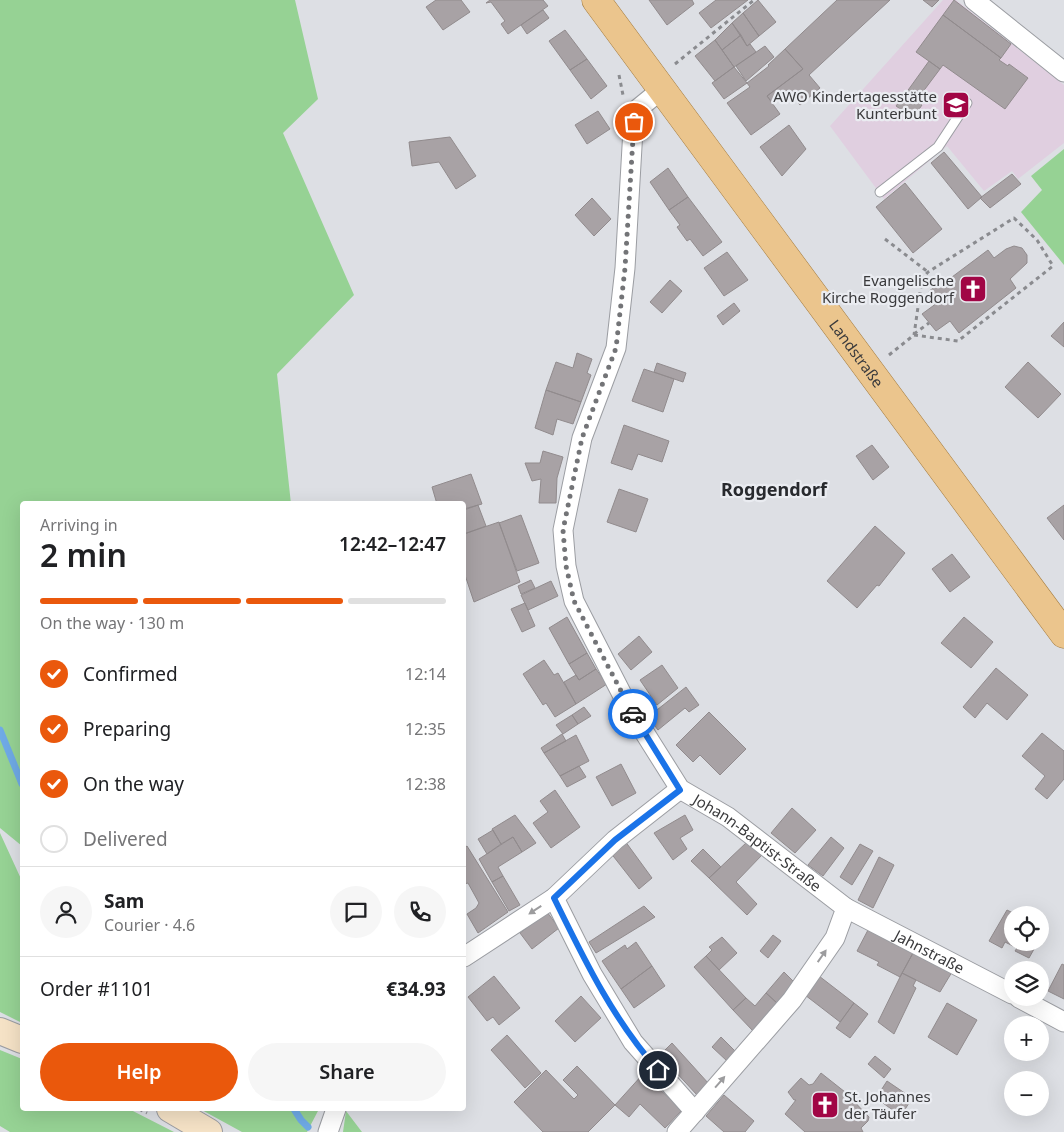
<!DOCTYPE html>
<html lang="en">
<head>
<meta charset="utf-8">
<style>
	:root { --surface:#fff; --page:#f6f6f6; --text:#202124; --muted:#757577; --line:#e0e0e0; --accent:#ea580c }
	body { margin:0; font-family:"Noto Sans",sans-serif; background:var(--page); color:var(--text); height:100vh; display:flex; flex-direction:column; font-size:19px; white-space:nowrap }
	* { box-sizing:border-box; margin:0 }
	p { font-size:16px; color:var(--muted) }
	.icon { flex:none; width:28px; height:28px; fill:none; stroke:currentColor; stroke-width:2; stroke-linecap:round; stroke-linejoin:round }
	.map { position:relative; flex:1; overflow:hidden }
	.details { position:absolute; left:20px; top:501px; width:446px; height:610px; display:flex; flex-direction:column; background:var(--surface); border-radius:5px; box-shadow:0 5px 20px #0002 }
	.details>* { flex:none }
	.buttons { position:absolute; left:1004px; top:906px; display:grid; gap:10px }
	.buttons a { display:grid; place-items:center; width:45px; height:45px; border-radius:50%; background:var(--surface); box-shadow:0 5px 20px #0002; font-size:25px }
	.pin { position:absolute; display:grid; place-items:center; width:42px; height:42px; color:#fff; margin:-21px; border:2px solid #fff; border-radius:50%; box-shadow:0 1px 5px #0007 }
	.courier { position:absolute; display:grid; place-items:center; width:50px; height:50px; margin:-25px; border:4px solid #1a73e8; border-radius:50%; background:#fff; color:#222; box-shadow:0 1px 6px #0007 }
	.summary em { font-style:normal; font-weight:600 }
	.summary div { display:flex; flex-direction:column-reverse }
	.summary { display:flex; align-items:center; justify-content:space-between; height:85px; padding:0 20px }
	h1 { font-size:32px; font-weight:600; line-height:38px }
	.bar { display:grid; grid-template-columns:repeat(4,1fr); gap:8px 5px; align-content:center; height:60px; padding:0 20px }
	.bar i { height:6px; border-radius:4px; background:var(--line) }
	.bar .selected { background:var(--accent) }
	.bar p { grid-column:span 4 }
	.line { display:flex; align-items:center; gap:12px; padding:0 20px; border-top:1px solid var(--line) }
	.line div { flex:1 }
	.round { display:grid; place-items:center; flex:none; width:52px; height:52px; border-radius:26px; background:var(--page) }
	ol { padding:0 20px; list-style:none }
	li { display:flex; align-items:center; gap:15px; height:55px }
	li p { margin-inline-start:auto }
	li .icon { padding:5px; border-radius:50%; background:var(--accent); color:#fff; stroke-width:4 }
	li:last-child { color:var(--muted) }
	li i { width:28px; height:28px; border:2px solid var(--line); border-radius:50% }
	.cta { display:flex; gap:10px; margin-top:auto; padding:10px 20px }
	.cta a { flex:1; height:58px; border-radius:30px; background:var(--accent); color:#fff; font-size:20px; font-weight:600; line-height:58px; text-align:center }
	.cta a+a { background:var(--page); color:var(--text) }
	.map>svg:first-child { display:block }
	.education { fill:#e0cfe0 }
	.green { fill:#96d294 }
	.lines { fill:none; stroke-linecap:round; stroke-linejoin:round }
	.stream { stroke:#6faae6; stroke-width:7 }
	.building { fill:#a8a2a5; stroke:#918b8d }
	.lane-casing { stroke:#9b9da2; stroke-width:11 }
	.street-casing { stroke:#9b9da2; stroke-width:21 }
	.secondary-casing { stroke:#9b9da2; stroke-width:28 }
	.primary-casing { stroke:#a47c3f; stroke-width:29 }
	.path { stroke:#8a8b8f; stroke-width:3; stroke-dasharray:4 4; stroke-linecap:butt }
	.lane { stroke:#fff; stroke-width:9 }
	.street { stroke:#fff; stroke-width:19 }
	.secondary { stroke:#f5e2c6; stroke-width:26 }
	.primary { stroke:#ebc58d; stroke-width:28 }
	.oneway { fill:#9c9c9e }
	.done { stroke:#737477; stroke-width:5; stroke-dasharray:0 9 }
	.route { stroke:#1a73e8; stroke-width:6 }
	.labels { text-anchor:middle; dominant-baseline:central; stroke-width:4.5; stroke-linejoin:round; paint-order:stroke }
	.poi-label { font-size:15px; fill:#3a3a3c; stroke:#eaecf1; text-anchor:end }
	.street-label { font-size:15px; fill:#3a3a3c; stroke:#eaecf1 }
	.quarter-label { font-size:18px; font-weight:bold; fill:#282a2e; stroke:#eaecf1 }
</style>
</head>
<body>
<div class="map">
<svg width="1064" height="1132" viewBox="0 0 1064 1132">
	<rect width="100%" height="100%" fill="#dddfe4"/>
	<!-- education -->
	<path class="education" d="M943 0H956L1064 85V143L1018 179 1012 171 984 191 947 146 884 199 830 126Z"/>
	<!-- green -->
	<path class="green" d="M0 0H295L318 99 283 133 354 295 277 374 291 504H22V846L0 828Z
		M1064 149V265L1021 212 1042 190 1031 176Z
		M0 833 22 881V1023L0 1012Z
		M0 1050 22 1059V1109H129L174 1132H10L0 1126Z
		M200 1109H319L307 1132H242Z
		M346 1111 362 1132H343Z"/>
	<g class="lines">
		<!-- stream -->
		<path class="stream" d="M0 730 22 784
			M294 1109 301 1120 308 1127"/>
	</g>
	<!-- building -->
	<path class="building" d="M436 0H461L470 12 443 30 426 7Z
		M490 0H543L548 6 508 34 501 24 505 21 491 2 486 3Z
		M649 0H692L694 4 667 25Z
		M716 0H748L711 28 699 13Z
		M758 0 776 22 759 36 743 13Z
		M837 0H890L809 75 820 88 800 105 787 90 772 102 767 96 803 69 785 49Z
		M923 0H939L932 7Z
		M954 0 1011 44 1001 58 943 15Z
		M543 10 549 18 527 34 521 25Z
		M743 13 759 36 747 46 732 23Z
		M943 15 1001 58 999 60 1008 66 1009 64 1028 78 1005 109 943 65 940 69 916 52Z
		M732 23 741 35 722 50 715 40Z
		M565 30 587 59 570 70 549 41Z
		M741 35 747 46 750 44 756 52 734 67 722 50Z
		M715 40 734 67 715 81 695 56Z
		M765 46 774 57 746 81 736 66Z
		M785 49 803 69 767 96 780 114 751 135 727 103 750 87 747 83 769 66 768 65Z
		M587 59 607 86 591 99 570 70Z
		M929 61 940 69 916 101 906 93Z
		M734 67 747 83 724 99 712 83Z
		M906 93 922 105 913 118 896 106Z
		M598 111 610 129 587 144 575 125Z
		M789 125 806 149 782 176 760 147Z
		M450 137 476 176 456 189 439 162 412 166 409 142Z
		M944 152 982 197 968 209 931 163Z
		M668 168 688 197 669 210 650 182Z
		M1012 174 1021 184 990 208 980 198Z
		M905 183 942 229 913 253 876 207Z
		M688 197 722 242 703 256 690 239 687 241 677 227 680 225 669 210Z
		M592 198 611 219 594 236 575 215Z
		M1014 246 1022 248 1027 255V263L1010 279 1016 288 959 333 950 321 936 331 922 314 937 303 929 291 947 279 948 280 988 250 994 258 1006 249Z
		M727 252 748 280 724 296 704 268Z
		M670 280 682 291 662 313 650 302Z
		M734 303 740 311 723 325 717 316Z
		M1064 322V347L1051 336Z
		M577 353 592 359 587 373 591 375 581 402 546 390 556 362 573 368Z
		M1028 362 1061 394 1038 418 1005 387Z
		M657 363 686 373 683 382 654 372Z
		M644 369 674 379 663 412 632 401Z
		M546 390 581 402 573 424 557 419 553 435 535 428Z
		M624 425 669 441 662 462 638 454 632 470 611 463Z
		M872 445 889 467 873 480 856 456Z
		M543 451 563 457 557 478 556 503H539L541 479 532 481 525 463H540Z
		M471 474 482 504 464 509V504H437L432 487Z
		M619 489 648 499 636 532 607 522Z
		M478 505 486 526 464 534V510Z
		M1064 505V540L1047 518Z
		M521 515 539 563 517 571 499 523Z
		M499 522 520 582 474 602 464 572V534Z
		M875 526 905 553 879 586 877 585 857 608 827 581Z
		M952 554 970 577 950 592 932 569Z
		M531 580 535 588 521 594 518 586Z
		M551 581 558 596 528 610 521 595Z
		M525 603 535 626 522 632 511 609Z
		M567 617 587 653 569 664 549 628Z
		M964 617 993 642 971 668 941 643Z
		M639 636 652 652 631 670 618 654Z
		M587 653 596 669 579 680 569 664Z
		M544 660 554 675 558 673 576 704 555 717 546 703 543 705 523 674Z
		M662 665 678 688 657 705 640 680Z
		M996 668 1028 695 1007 720 987 703 975 718 963 707Z
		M596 669 607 684 576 704 564 682 576 675 579 680Z
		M686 687 699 705 689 712 685 708 658 730 648 717Z
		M584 707 591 716 578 724 572 715Z
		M709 712 746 749 720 775 700 755 693 762 676 745Z
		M572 715 578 724 563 734 556 725Z
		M1042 733 1064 751V779L1047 799 1035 789 1045 776 1022 756Z
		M562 734 566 741 544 753 541 748Z
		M576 735 589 761 560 776 544 753Z
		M621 764 636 793 612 806 596 777Z
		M579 766 586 777 567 787 560 776Z
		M555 790 580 827 551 848 533 823 548 812 540 801Z
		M792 808 816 830 795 853 771 833Z
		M515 815 536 843 522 852 513 837 501 844 492 829Z
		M685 815 693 830 680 838 687 849 673 860 654 833Z
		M493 830 501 844 487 854 478 839Z
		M513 837 522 852 498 867 503 876 492 882 479 859Z
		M831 837 844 848 823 876 808 865Z
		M625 841 652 878 639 889 610 852Z
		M747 842 762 855 736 882 757 904 747 915 709 878Z
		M860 844 873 851 852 885 840 877Z
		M467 846 508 912 478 933 467 914 476 908 479 903 468 883 464 884V848Z
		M703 849 721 867 709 878 691 861Z
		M879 857 894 865 873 908 858 900Z
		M503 876 520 905 509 911 492 882Z
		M644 906 655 917 596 953 589 942Z
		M1007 910 1017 915H1012V942H1038L1029 958 1015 951 1017 948 1005 942 1002 948 989 941Z
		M547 912 559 928 532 949 520 933Z
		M868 930 913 953 900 977 877 965 879 962 857 951Z
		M773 935 781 941 768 958 760 951Z
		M722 937 737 953 719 970 706 956 712 950 709 947Z
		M636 942 652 966 621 989 602 961 625 945 627 949Z
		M913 953 952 972 940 992 902 973Z
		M706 956 746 998 733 1010 694 967Z
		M1062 964 1064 965V999L1048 991Z
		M652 966 665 986 634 1008 621 989Z
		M784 972 794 982 777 1003 766 993Z
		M902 973 916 980 913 986 916 988 894 1034 878 1022Z
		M494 976 520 1008 499 1025 493 1017 487 1021 468 997Z
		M819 976 854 1003 840 1022 805 995Z
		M766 993 777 1003 753 1031 733 1010 746 998 755 1006Z
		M581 996 601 1018 575 1042 555 1021Z
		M854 1003 868 1014 850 1038 836 1028Z
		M947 1003 977 1020 957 1055 928 1037Z
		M507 1035 541 1073 525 1088 491 1050Z
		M721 1037 736 1052 727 1061 712 1047Z
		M672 1043 709 1084 697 1095 660 1055Z
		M875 1056 891 1069 884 1078 868 1064Z
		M577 1066 615 1105 588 1132H543L514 1102 546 1070 574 1099 578 1095 563 1080Z
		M821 1073 845 1092 869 1117 868 1121 861 1128 863 1132H805L785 1114 796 1100H794L788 1092 801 1078 809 1085 813 1084Z
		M643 1074 682 1110 665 1128 640 1104 629 1117 615 1105Z
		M887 1081 912 1098 901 1116 876 1098Z
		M724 1095 754 1121 745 1132H724L706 1116Z"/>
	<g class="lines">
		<!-- lane casing -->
		<g class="lane-casing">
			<path id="lane" d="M880 192 938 147 967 103"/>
		</g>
		<!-- street casing -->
		<g class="street-casing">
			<g id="street">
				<path d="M974 0 1064 72"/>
				<path id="s1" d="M661 90 634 112 625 268 616 348 582 438 563 530 566 566 574 601 629 708 680 789 728 817 846 908 835 938 792 1000 677 1132"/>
				<path d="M554 898 592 974 633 1042 695 1112"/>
				<path id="s2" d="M846 908 1012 994"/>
				<path d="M464 957 554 898 615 840 680 789"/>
				<path d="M1019 998 1064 1022"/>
				<path d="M328 1132 336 1109"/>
			</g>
		</g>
		<!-- secondary casing -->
		<g class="secondary-casing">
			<path id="secondary" d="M0 1031 22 1040
				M170 1109 209 1132"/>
		</g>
		<!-- primary casing -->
		<g class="primary-casing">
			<g id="primary">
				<path id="s3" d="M596 0 1064 634"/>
			</g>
		</g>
		<!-- path -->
		<path class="path" d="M675 64 754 0
			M619 75 623 95
			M885 239 928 272
			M914 334 929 323
			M889 355 914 335 958 341 1053 266 1037 240 1014 218 928 272 922 279 914 335
			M139 1109 147 1113"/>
		<!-- lane -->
		<use href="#lane" class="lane"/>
		<!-- street -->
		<use href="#street" class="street"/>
		<!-- secondary -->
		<use href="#secondary" class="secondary"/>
		<!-- primary -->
		<use href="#primary" class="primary"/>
	</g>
	<!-- one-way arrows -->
	<defs><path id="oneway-solid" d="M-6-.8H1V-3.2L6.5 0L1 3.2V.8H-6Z" transform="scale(1.25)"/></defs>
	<g class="oneway">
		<use href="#oneway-solid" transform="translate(535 910) rotate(147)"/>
		<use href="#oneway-solid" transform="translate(822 956) rotate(-55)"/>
		<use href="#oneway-solid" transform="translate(720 1082) rotate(-49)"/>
	</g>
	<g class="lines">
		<!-- done -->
		<path class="done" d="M633 714 574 601 566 566 563 530 582 438 616 348 625 268 634 122"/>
		<!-- route -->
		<path class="route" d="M633 714 680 790 615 840 554 898C584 959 612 1018 658 1070"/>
	</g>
	<!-- icons -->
	<defs>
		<g id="school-square" transform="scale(1.4375)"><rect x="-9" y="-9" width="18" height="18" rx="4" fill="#a10645" stroke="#eaecf1"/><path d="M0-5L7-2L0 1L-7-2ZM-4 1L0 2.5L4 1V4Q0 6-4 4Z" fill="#fff"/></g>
		<g id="church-square" transform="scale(1.4375)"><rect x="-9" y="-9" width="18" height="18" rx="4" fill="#a10645" stroke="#eaecf1"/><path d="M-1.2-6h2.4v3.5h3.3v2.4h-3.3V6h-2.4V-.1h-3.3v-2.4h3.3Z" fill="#fff"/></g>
	</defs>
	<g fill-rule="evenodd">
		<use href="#school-square" x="956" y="105"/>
		<use href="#church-square" x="973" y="289"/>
		<use href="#church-square" x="825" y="1105"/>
	</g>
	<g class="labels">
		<!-- poi labels -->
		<g class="poi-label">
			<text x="937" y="96">AWO Kindertagesstätte<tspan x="937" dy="17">Kunterbunt</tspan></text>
			<text x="954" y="280">Evangelische<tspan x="954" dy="17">Kirche Roggendorf</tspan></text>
			<text x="844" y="1096" text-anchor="start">St. Johannes<tspan x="844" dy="17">der Täufer</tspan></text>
		</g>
		<!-- street labels -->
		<g class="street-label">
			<text stroke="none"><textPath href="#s3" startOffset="439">Landstraße</textPath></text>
			<text stroke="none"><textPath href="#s1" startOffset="844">Johann-Baptist-Straße</textPath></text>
			<text stroke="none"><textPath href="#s2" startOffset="94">Jahnstraße</textPath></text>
		</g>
		<!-- quarter labels -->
		<g class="quarter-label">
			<text x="774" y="489">Roggendorf</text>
		</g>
	</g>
</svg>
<div class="buttons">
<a><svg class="icon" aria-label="locate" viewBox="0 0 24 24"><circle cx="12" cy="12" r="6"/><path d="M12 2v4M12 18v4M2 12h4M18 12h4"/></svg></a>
<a><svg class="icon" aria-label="layers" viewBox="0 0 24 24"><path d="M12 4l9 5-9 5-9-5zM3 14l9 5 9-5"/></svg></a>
<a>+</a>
<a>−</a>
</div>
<div class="pin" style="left:634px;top:122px;background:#ea580c"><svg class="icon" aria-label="bag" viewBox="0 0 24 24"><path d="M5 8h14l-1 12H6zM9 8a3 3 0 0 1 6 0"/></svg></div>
<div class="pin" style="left:658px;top:1070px;background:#1f2937"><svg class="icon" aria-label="home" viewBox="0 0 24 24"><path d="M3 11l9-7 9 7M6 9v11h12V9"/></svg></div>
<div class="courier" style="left:633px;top:714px"><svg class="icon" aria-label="car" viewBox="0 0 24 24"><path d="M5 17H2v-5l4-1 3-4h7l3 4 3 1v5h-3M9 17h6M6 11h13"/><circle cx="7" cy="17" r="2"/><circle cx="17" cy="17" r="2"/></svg></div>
<section class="details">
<div class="summary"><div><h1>2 min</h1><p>Arriving in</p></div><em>12:42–12:47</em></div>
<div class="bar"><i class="selected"></i><i class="selected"></i><i class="selected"></i><i></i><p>On the way · 130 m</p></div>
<ol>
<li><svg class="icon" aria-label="check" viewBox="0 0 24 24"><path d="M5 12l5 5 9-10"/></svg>Confirmed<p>12:14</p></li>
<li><svg class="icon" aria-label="check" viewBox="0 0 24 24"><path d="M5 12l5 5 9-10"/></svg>Preparing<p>12:35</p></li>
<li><svg class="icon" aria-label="check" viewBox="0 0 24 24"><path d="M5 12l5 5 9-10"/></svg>On the way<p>12:38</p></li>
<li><i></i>Delivered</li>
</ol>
<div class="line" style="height:90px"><a class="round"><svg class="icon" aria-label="person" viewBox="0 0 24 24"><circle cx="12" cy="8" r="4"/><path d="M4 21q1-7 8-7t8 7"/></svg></a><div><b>Sam</b><p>Courier · 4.6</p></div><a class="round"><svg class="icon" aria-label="chat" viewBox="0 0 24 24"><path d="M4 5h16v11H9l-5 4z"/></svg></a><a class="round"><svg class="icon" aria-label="phone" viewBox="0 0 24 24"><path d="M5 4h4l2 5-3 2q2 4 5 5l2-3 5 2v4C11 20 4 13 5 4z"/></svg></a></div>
<div class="line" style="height:65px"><div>Order #1101</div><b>€34.93</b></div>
<div class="cta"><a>Help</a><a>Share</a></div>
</section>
</div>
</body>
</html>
